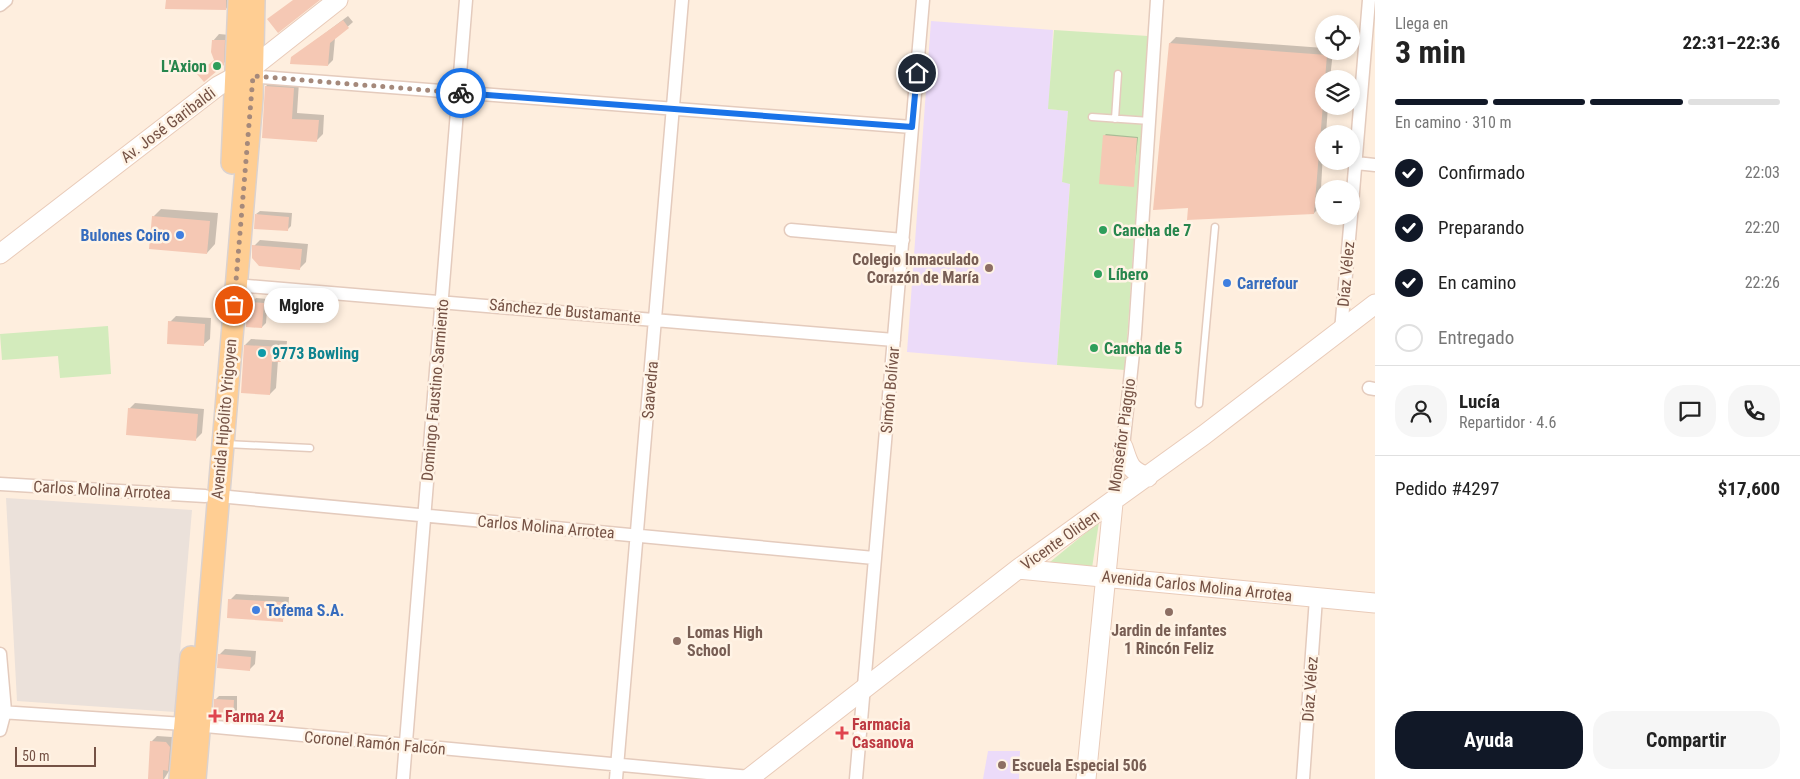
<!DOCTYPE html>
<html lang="es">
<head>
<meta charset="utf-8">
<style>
	:root { --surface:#fff; --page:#f6f6f6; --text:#222; --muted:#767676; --line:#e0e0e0; --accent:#111827 }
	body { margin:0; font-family:"Roboto Condensed",sans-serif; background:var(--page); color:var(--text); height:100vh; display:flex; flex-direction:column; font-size:19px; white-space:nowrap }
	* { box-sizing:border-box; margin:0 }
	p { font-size:16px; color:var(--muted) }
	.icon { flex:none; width:28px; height:28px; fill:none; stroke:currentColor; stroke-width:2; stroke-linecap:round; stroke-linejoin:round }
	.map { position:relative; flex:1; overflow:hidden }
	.panel { display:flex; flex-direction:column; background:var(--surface); width:425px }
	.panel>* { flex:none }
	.controls { position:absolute; left:1315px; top:15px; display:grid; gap:10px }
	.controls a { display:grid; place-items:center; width:45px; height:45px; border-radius:50%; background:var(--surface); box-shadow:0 2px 8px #0003; font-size:25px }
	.scale { position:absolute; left:15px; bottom:12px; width:81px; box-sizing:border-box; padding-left:5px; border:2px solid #755245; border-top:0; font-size:14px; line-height:18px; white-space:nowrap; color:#755245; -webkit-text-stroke:4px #fff3e5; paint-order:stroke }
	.pin { position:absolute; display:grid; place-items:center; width:42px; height:42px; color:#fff; margin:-21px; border:2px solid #fff; border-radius:50%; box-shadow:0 1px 5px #0007 }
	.courier { position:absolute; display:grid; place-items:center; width:50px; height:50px; margin:-25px; border:4px solid #1a73e8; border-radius:50%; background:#fff; color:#222; box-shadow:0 1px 6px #0007 }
	.bubble { position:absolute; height:35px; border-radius:18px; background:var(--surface); box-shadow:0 2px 8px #0003; font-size:16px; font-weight:700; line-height:35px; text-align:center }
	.summary em { font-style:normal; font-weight:700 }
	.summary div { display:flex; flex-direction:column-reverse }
	.summary { display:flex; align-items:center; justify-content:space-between; height:85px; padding:0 20px }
	h1 { font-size:32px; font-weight:700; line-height:38px }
	.bar { display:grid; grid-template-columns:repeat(4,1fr); gap:8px 5px; align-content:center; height:60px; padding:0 20px }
	.bar i { height:6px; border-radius:4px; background:var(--line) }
	.bar .selected { background:var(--accent) }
	.bar p { grid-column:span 4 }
	.line { display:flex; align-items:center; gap:12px; padding:0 20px; border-top:1px solid var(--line) }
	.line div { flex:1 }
	.round { display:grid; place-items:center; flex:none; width:52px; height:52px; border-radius:20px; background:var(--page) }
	ol { padding:0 20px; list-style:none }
	li { display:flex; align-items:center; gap:15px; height:55px }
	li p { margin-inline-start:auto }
	li .icon { padding:5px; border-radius:50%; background:var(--accent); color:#fff; stroke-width:4 }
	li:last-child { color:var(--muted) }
	li i { width:28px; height:28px; border:2px solid var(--line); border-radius:50% }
	.action { display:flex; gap:10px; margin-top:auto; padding:10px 20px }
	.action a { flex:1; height:58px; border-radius:20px; background:var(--accent); color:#fff; font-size:20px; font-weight:700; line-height:58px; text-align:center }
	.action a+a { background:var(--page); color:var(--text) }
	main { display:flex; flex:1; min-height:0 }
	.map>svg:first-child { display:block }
	.industrial { fill:#ebe1da }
	.education { fill:#ecdbf9 }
	.green { fill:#d3ebbc }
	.shadow { fill:#0003 }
	.building { fill:#f5c8b4 }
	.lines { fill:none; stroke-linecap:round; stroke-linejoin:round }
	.lane-casing { stroke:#e4cbbd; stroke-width:9 }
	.street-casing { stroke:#e4cbbd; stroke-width:15 }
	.secondary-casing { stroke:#e9cbb9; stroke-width:21 }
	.primary-casing { stroke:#dbd2cf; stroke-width:24 }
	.lane { stroke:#fff; stroke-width:6 }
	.street { stroke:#fff; stroke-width:12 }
	.secondary { stroke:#fff; stroke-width:19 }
	.primary { stroke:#ffce93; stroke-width:21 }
	.done { stroke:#a5897b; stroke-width:5; stroke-dasharray:0 9 }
	.route { stroke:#1a73e8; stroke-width:6 }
	.leisure-dot { fill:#2e9e5b; stroke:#fff3e5; stroke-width:2 }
	.shop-dot { fill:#3f7fe0; stroke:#fff3e5; stroke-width:2 }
	.education-dot { fill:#8d6e63; stroke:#fff3e5; stroke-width:2 }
	.culture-dot { fill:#0f9aa8; stroke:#fff3e5; stroke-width:2 }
	.health-dot { fill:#e0444e; stroke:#fff3e5; stroke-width:2 }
	.labels { text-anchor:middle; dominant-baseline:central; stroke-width:5; stroke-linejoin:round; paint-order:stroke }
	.leisure-label { font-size:16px; font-weight:bold; fill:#27864d; stroke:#fff3e5; text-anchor:start }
	.street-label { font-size:16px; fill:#755245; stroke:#fff3e5 }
	.shop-label { font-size:16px; font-weight:bold; fill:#366cbe; stroke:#fff3e5; text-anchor:start }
	.education-label { font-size:16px; font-weight:bold; fill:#785e54; stroke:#fff3e5; text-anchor:start }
	.culture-label { font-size:16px; font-weight:bold; fill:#0d838f; stroke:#fff3e5; text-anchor:start }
	.health-label { font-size:16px; font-weight:bold; fill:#be3a42; stroke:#fff3e5; text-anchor:start }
</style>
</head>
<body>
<main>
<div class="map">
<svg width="1375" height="779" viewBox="0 0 1375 779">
	<rect width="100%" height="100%" fill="#feeede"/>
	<!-- industrial -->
	<path class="industrial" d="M6 498 192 510 175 712 17 701Z"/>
	<!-- education -->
	<path class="education" d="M931 21 1053 30 1049 109 1068 111 1062 182 1070 183 1057 365 907 352Z
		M988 751H1020L1019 779H983Z"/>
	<!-- green -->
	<path class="green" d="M1054 30 1148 36 1125 370 1057 365 1070 184 1062 182 1068 111 1048 109Z
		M108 326 111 374 60 378 58 356 2 360 0 334Z
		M1099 522 1092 568 1050 562Z"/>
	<!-- shadow -->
	<path class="shadow" d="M167 0H232L226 9Z
		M348 16 353 22 335 38 333 60 328 65 292 58Z
		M219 34 230 35 229 58 223 64 215 59 213 41Z
		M1176 37 1324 48V51H1333L1330 79H1324V106H1328L1326 134H1324L1320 207 1314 213 1189 207 1170 43Z
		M272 80 299 82 297 113 324 115 323 134 317 140 263 137 266 86Z
		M1106 134 1138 137 1133 185 1104 136Z
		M161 209 218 213 215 244 207 253 153 217Z
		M260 211 292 213 291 226 287 230 256 214Z
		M260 240 308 244 306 262 300 268 254 246Z
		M256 298 268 299 266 323 262 327 248 307Z
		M176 316 211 318 210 339 203 345 170 322Z
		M251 339 287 341 286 354 278 360 276 388 270 394 245 345Z
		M135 403 204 409 202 433 196 439 129 409Z
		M236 594 289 597 288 614 282 620 230 600Z
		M225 649 256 651 255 664 249 670 219 655Z
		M219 696H237V714L233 718 215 700Z
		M157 736 172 737 176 741 174 763 164 779H149L151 742Z"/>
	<!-- building -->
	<path class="building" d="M166 0H226V10L165 9Z
		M293 0H320L278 33 267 19Z
		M343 20 349 28 330 43 328 66 290 64 291 57Z
		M212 40H225L224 65 204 82 197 74 214 60 211 52Z
		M1169 43 1327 55 1314 214 1187 220 1188 208 1153 210Z
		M265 86 294 88 292 119 319 120 317 142 262 138Z
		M1103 135 1137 138 1134 187 1099 184Z
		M255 214 289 217 288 231 254 229Z
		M152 216 210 221 207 254 149 249Z
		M252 245 302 249 300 270 259 266 252 258Z
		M251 302 264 303 262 328 246 327 247 306Z
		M168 321 205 324 204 346 167 344Z
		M244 345 282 347 281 362H272L270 395 241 393Z
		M128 408 198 414 196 441 126 435Z
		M228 599 284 602 283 622 227 618Z
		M218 654 251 657 250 671 217 668Z
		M214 699 234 700 233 720 213 719Z
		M150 741 166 742 170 747 168 771 163 770V779H148Z"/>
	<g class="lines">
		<!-- lane casing -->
		<g class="lane-casing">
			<path id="lane" d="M1092 117 1150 121
				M1115 119 1118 74
				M1199 404 1215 227
				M226 444 310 448"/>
		</g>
		<!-- street casing -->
		<g class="street-casing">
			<path id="street" d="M0 5 6 0
				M247 76 912 127
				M1356 163 1375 165
				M1351 216 1369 0
				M791 230 903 240
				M235 285 894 340
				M1341 331 1351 216
				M1369 388 1375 389
				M0 484 205 496
				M218 496 874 558
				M1113 503 1123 447 1135 334 1157 0
				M0 654 5 711 0 730
				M0 712 184 724 750 777
				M403 779 466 0
				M616 779 682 0
				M856 779 923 0
				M1303 779 1316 598"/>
		</g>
		<!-- secondary casing -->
		<g class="secondary-casing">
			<path id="secondary" d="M0 254 218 86 253 67 338 0
				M1123 447C1129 465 1129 470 1148 477
				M1018 569 1375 603
				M748 779 1018 569 1204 435 1375 304
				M1086 779 1113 503"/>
		</g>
		<!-- primary casing -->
		<g class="primary-casing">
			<path id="primary" d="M232 163 239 0
				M180 779 191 657
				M195 779 252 98 254 0"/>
		</g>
		<!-- lane -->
		<use href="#lane" class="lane"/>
		<!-- street -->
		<use href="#street" class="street"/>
		<!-- secondary -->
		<use href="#secondary" class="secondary"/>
		<!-- primary -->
		<use href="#primary" class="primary"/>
	</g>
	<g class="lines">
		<!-- done -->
		<path class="done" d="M234 305 253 76 461 93"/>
		<!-- route -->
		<path class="route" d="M461 93 912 127 917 73"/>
	</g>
	<!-- markers -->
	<g class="leisure-dot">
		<circle cx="217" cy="66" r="5"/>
		<circle cx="1103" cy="230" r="5"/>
		<circle cx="1098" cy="274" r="5"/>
		<circle cx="1094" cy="348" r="5"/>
	</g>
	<g class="shop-dot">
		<circle cx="180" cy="235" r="5"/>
		<circle cx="1227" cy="283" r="5"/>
		<circle cx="256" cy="610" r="5"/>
	</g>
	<g class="education-dot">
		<circle cx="989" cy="268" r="5"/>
		<circle cx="1169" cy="612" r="5"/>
		<circle cx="677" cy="641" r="5"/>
		<circle cx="1002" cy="765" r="5"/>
	</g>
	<circle class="culture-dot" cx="262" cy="353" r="5"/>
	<g class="health-dot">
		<path d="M212.5 708.5h5v5h5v5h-5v5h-5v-5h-5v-5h5z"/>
		<path d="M839.5 725.5h5v5h5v5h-5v5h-5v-5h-5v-5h5z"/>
	</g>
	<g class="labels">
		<!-- leisure labels -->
		<g class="leisure-label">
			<text x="207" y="66" text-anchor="end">L'Axion</text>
			<text x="1113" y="230">Cancha de 7</text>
			<text x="1108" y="274">Líbero</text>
			<text x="1104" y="348">Cancha de 5</text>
		</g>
		<!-- street labels -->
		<g class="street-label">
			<text transform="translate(168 125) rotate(-37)">Av. José Garibaldi</text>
			<text transform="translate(1346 274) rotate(-85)">Díaz Vélez</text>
			<text transform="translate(565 311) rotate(5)">Sánchez de Bustamante</text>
			<text transform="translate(435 390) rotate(-85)">Domingo Faustino Sarmiento</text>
			<text transform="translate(650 390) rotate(-85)">Saavedra</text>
			<text transform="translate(890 390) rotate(-85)">Simón Bolívar</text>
			<text transform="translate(224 419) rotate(-85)">Avenida Hipólito Yrigoyen</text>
			<text transform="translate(1122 435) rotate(-82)">Monseñor Piaggio</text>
			<text transform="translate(102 490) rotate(3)">Carlos Molina Arrotea</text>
			<text transform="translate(546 527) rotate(5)">Carlos Molina Arrotea</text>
			<text transform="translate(1060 540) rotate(-35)">Vicente Oliden</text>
			<text transform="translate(1197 586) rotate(6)">Avenida Carlos Molina Arrotea</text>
			<text transform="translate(1310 689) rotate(-86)">Díaz Vélez</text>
			<text transform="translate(375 743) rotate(5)">Coronel Ramón Falcón</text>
		</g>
		<!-- shop labels -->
		<g class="shop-label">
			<text x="170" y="235" text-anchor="end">Bulones Coiro</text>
			<text x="1237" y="283">Carrefour</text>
			<text x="266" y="610">Tofema S.A.</text>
		</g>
		<!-- education labels -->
		<g class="education-label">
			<text x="979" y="259" text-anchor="end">Colegio Inmaculado<tspan x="979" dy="18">Corazón de María</tspan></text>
			<text x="1169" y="630" text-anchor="middle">Jardin de infantes<tspan x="1169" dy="18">1 Rincón Feliz</tspan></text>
			<text x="687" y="632">Lomas High<tspan x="687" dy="18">School</tspan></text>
			<text x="1012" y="765">Escuela Especial 506</text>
		</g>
		<!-- culture labels -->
		<g class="culture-label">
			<text x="272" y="353">9773 Bowling</text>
		</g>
		<!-- health labels -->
		<g class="health-label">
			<text x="225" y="716">Farma 24</text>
			<text x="852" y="724">Farmacia<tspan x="852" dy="18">Casanova</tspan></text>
		</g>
	</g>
</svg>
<div class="controls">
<a><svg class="icon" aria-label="locate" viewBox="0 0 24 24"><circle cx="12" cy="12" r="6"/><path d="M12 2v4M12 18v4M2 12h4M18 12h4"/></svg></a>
<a><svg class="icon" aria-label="layers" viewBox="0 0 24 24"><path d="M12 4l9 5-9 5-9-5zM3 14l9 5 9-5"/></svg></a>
<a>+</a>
<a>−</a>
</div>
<div class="scale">50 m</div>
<div class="pin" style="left:234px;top:305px;background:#ea580c"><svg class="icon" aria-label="bag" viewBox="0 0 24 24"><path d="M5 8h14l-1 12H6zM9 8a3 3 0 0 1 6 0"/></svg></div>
<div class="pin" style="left:917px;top:73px;background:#1f2937"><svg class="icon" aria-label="home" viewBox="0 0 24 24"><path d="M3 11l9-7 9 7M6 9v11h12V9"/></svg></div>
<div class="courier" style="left:461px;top:93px"><svg class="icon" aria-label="bike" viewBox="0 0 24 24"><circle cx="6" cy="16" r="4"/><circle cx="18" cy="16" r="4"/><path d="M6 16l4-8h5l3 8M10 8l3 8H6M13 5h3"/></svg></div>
<div class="bubble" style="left:264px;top:288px;width:75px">Mglore</div>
</div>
<section class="panel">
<div class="summary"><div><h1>3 min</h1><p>Llega en</p></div><em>22:31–22:36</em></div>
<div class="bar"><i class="selected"></i><i class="selected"></i><i class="selected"></i><i></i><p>En camino · 310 m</p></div>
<ol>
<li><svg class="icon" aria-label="check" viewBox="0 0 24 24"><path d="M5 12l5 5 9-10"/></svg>Confirmado<p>22:03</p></li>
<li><svg class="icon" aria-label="check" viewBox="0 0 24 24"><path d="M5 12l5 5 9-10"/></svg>Preparando<p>22:20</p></li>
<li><svg class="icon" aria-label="check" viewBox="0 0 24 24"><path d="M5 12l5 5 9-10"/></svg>En camino<p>22:26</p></li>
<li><i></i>Entregado</li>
</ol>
<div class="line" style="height:90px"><a class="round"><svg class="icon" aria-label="person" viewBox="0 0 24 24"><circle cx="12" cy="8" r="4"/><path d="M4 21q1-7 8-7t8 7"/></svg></a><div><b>Lucía</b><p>Repartidor · 4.6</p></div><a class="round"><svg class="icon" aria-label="chat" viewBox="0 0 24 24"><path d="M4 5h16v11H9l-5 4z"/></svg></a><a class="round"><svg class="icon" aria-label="phone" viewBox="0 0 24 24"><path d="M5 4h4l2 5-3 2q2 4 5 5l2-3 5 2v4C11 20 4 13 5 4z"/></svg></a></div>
<div class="line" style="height:65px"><div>Pedido #4297</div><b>$17,600</b></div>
<div class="action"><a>Ayuda</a><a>Compartir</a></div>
</section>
</main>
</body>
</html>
